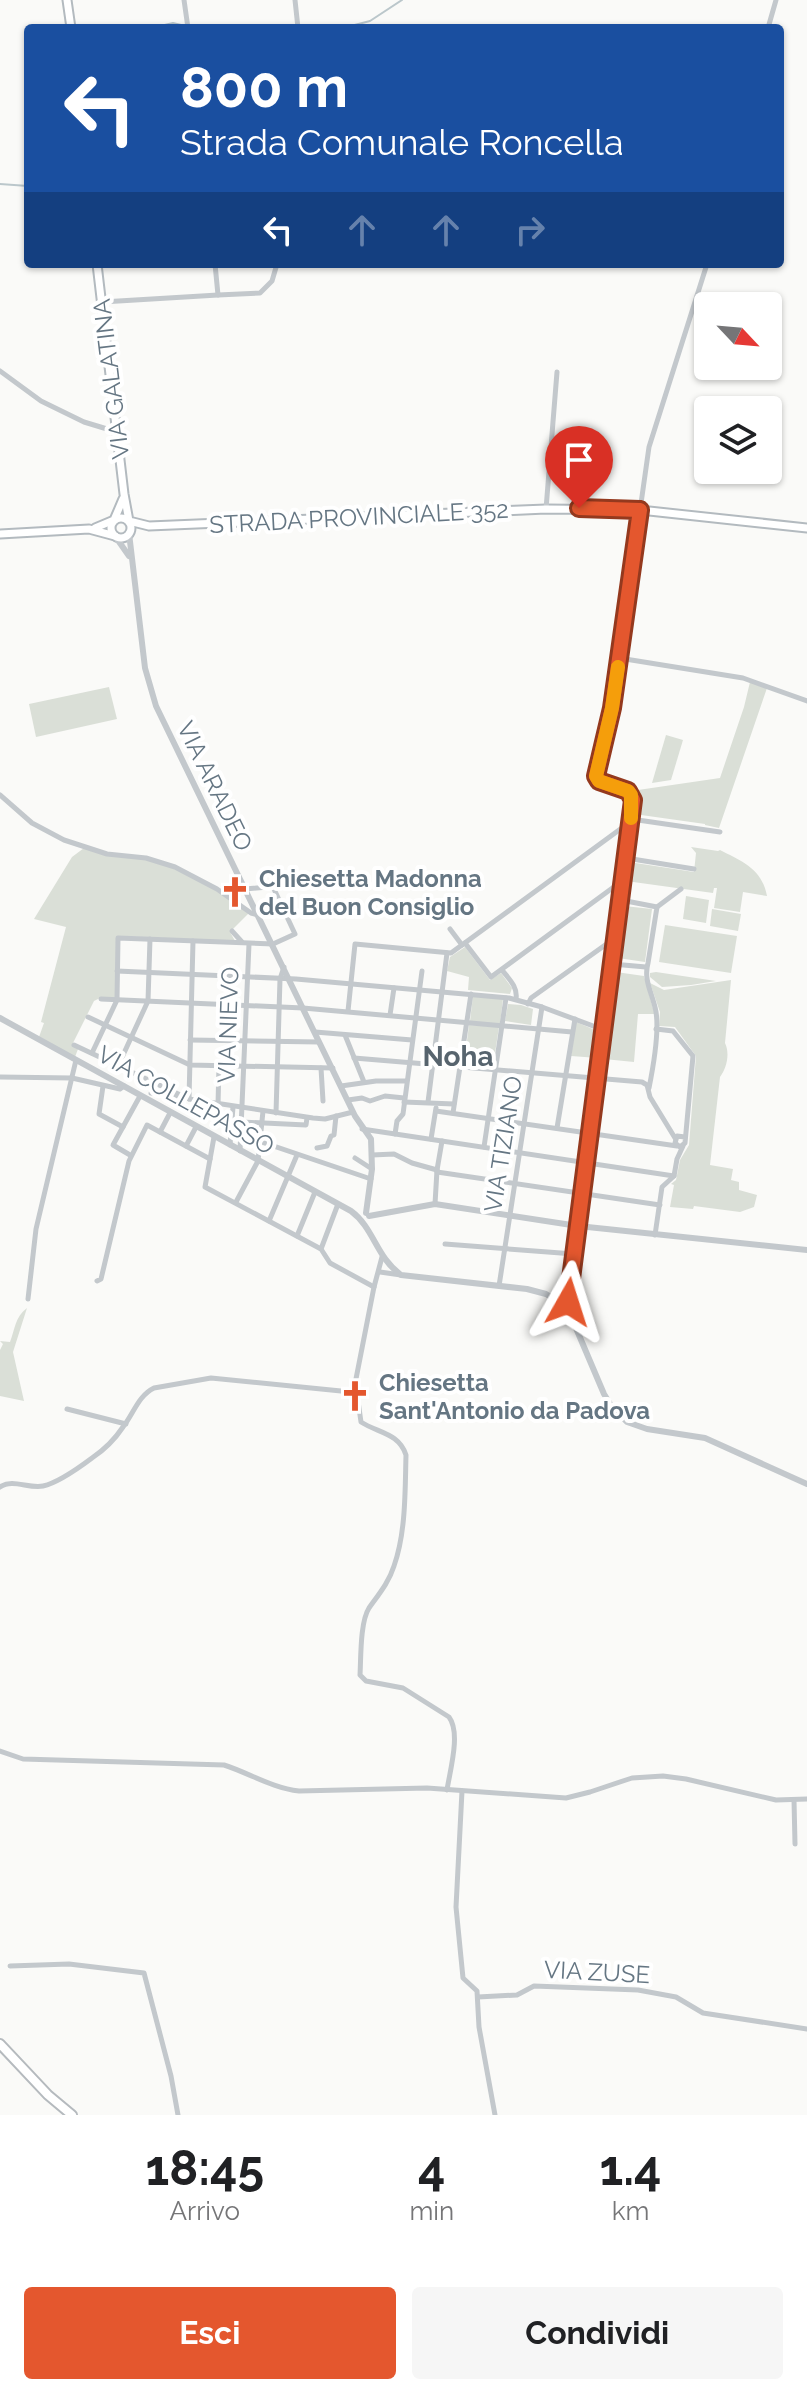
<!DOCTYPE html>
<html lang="it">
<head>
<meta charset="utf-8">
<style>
  body { margin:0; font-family:Raleway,sans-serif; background:#f6f6f6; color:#202124; height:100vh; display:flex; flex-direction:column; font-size:30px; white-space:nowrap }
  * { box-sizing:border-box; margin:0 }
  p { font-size:26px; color:#757577 }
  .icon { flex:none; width:44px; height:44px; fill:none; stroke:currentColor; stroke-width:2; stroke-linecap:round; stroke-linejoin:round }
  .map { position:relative; height:2115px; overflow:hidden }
  .panel { display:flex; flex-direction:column; background:#fff; flex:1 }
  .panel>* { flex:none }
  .guide { position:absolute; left:24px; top:24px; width:760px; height:244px; border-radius:8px; box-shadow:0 2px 6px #0004; background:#1a4fa0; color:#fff; overflow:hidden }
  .needle { width:52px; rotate:116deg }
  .controls { position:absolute; left:694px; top:292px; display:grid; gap:16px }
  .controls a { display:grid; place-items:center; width:88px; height:88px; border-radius:8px; background:#fff; box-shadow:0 2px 6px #0004; font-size:40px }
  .pin { position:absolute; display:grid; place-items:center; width:68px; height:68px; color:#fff; margin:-82px -34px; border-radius:50% 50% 50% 0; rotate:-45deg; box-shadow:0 0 8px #0007 }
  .pin .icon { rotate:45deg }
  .me { position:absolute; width:88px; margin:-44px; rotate:6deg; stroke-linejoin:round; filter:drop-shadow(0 0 6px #0008) }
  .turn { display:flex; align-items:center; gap:28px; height:168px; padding:0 24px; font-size:36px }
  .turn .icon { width:104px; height:104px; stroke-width:2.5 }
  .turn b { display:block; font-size:56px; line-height:68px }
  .lanes { display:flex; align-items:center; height:76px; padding:0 24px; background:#0003; justify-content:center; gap:40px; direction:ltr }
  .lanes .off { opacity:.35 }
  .eta { display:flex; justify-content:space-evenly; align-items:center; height:136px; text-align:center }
  .eta b { font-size:48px; font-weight:700; line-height:56px }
  .button { display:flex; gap:16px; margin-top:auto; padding:16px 24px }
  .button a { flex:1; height:92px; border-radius:8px; background:#e4572e; color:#fff; font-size:32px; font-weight:700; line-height:92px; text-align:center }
  .button a+a { background:#f6f6f6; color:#202124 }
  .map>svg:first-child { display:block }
  .green { fill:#dadfd7 }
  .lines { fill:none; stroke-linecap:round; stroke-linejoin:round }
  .stream { stroke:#bbc7cb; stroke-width:2 }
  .secondary-casing { stroke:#b3babf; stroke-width:11 }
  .primary-casing { stroke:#b5babe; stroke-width:12 }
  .minor { stroke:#c3c8cc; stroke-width:5 }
  .tertiary { stroke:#c3c8cc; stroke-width:6 }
  .secondary { stroke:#fff; stroke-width:7 }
  .primary { stroke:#fff; stroke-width:8 }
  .route-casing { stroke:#94391e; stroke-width:20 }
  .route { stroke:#e4572e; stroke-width:14 }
  .slow { stroke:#f59e0b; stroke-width:14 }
  .labels { text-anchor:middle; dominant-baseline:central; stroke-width:8; stroke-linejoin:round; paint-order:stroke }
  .street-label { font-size:24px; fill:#657683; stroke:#fff }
  .poi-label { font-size:24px; font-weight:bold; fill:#657683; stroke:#fff; text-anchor:start }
  .quarter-label { font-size:28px; font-weight:bold; fill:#57646e; stroke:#fff }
</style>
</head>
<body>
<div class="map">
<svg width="807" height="2115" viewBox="0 0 807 2115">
  <rect width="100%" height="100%" fill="#fafaf8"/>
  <!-- green -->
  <g class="green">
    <path d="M750 682 767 688 719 828 705 825V824L634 814 635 793 638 790 720 778 744 707Z"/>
    <path d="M109 687 117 719 36 737 29 704Z"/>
    <path d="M666 735 683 740 671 780 652 783Z"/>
    <path d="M691 847 718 851 720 850C741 861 762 868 767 896L743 892 740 912 714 908 717 888H714L713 893 626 881 629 862 694 872 696 853Z"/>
    <path d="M84 848C113 854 144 857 172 868 199 878 225 896 249 913L230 932 235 941 117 936 115 998H100L94 1001 72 1045 78 1049 75 1057 39 1037 44 1023 41 1022 66 927 34 919 72 857Z"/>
    <path d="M686 896 709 900 706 923 683 919Z"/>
    <path d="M624 906 652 909 645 962 618 958Z"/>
    <path d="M712 909 741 914 738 931 710 926Z"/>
    <path d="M665 925 737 936 731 973 659 962Z"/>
    <path d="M465 947 490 980 501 973 512 988 510 994 468 990 469 977 447 971 450 957Z"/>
    <path d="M616 972 644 976 654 1012V1014H638L634 1062 604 1059Z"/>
    <path d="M656 972 716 981 691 985 662 987 650 977V973Z"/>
    <path d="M731 980 725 1043C730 1053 727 1068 720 1077L710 1165 733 1169 731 1180 739 1182V1190L757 1195 754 1207 740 1212 694 1206 693 1209 670 1207 674 1185 671 1184 676 1180 680 1160 689 1145 696 1056 675 1027 659 1026 660 1012 650 983 664 990Z"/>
    <path d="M473 996 503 999 500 1024 470 1021Z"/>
    <path d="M508 1004 521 1005 533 1009 531 1025 505 1021Z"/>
    <path d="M576 1022 600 1032 598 1058 571 1056Z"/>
    <path d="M469 1025 499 1027 493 1066 464 1064Z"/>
    <path d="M27 1308 13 1352 24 1401 0 1396V1350L3 1344 0 1341 10 1342C15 1329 15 1317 27 1308Z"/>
  </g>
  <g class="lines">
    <!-- stream -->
    <g class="stream">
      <path d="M152 28 173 23 185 26"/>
      <path d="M343 28 370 21 402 0"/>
      <path d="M0 184 28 186"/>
    </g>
    <defs>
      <g id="secondary">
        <path d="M67 0 71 28"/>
        <path d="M97 264 124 494 129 521 149 526 546 509 640 510 807 528"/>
        <circle cx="121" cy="528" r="10"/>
        <path d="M95 528 114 520 123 499"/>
        <path d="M0 534 89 529 115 536"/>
      </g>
      <path id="primary" d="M0 2044 48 2095 72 2115"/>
    </defs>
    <!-- secondary casing -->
    <use href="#secondary" class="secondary-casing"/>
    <!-- primary casing -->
    <use href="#primary" class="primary-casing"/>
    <!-- minor -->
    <g class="minor">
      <path d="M184 0 188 28"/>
      <path d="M295 0 298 28"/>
      <path d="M768 28 776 0"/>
      <path d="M215 264 218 295 260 293 272 281 277 264"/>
      <path d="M707 264 649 447 612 708 596 776 599 781 628 791 631 795V819L720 832"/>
      <path d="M102 302 218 295"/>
      <path d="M0 371 41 401 84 422 117 432"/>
      <path d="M546 509 557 372"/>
      <path d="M619 658 743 678 807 701"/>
      <path d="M0 795 32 823 64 840 107 854 146 858 175 867 217 889 251 913 258 915"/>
      <path d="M626 858 694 869"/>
      <path d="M245 889 357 879"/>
      <path d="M621 900 657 907 648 963C643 981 653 994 656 1012 659 1031 653 1068 649 1088"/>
      <path d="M657 907 681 889"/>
      <path d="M450 929 462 945"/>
      <path d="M232 931 242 942"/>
      <path d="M465 943 491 977 622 881"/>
      <path d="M612 964 646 967"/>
      <path d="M502 970C509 979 518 987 516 999"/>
      <path d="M117 971 296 979 509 998 542 1007 604 1030"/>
      <path d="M101 999 303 1008 572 1032"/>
      <path d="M528 1004 531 998 615 938"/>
      <path d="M348 1011 355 944 451 953 630 822"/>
      <path d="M390 1015 394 988"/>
      <path d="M88 1017 190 1065 333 1068"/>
      <path d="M656 1029 673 1031 693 1056 685 1143 680 1147 675 1143 677 1136 685 1137"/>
      <path d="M315 1032 412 1040"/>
      <path d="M345 1035 364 1082"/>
      <path d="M190 1040 319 1042"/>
      <path d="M74 1045 189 1099 313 1118 325 1119 353 1112"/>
      <path d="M92 1053 117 1000 118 938 273 944 295 934 273 887"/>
      <path d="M354 1058 642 1082 647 1085 650 1097 675 1138"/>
      <path d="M118 1066 148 1001 150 939"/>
      <path d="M321 1068 323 1101"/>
      <path d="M0 1077 72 1078 120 1089 124 1086"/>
      <path d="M103 1086 99 1114 123 1127"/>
      <path d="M341 1086 376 1081H406"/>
      <path d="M151 1093 179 1097"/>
      <path d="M189 1099 193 941"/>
      <path d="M348 1100 362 1098 370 1101 385 1096 404 1098"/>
      <path d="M404 1102 454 1104"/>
      <path d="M428 1102 447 953"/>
      <path d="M218 1105 219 1065"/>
      <path d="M436 1111 677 1146"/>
      <path d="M276 1113 280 979 284 967"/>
      <path d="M453 1113 471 994"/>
      <path d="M242 1122 306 1125 307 1118"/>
      <path d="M557 1128 575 1019"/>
      <path d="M362 1129 674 1176"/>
      <path d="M160 1132 170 1113"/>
      <path d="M395 1134 397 1121 403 1114 422 971"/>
      <path d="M241 1135 371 1179"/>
      <path d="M214 1137 205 1187 321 1249 330 1263 374 1287"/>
      <path d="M431 1139 436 1108"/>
      <path d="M230 1145 233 1107"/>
      <path d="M186 1146 196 1127"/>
      <path d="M484 1147 506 998"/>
      <path d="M317 1148 327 1146 331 1136 334 1135 336 1116"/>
      <path d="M240 1151 249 944"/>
      <path d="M130 1155 113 1145 140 1096"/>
      <path d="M372 1155 394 1154 412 1163 437 1170"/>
      <path d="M355 1158 372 1169"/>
      <path d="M437 1172 660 1205"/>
      <path d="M236 1202 258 1161 263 1111"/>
      <path d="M435 1204 437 1170 442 1141"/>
      <path d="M269 1221 297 1155"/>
      <path d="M655 1235 662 1187 674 1176 677 1159 683 1146"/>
      <path d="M297 1236 315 1192"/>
      <path d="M445 1244 574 1254"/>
      <path d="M321 1249 338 1204"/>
      <path d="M380 1272 401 1275"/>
      <path d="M97 1281 101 1279 129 1161 147 1125 210 1159"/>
      <path d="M499 1286 542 1007"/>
      <path d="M28 1299 36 1229 76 1060"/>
      <path d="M354 1389 357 1394 361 1422C378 1433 399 1433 406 1455 405 1491 406 1532 394 1566 389 1582 379 1594 369 1608 360 1622 361 1658 360 1675L366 1681 403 1688 449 1717C461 1733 450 1770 447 1790"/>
      <path d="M67 1409 126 1424"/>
      <path d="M0 1487C13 1478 28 1489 43 1486 57 1483 80 1467 92 1458 104 1450 115 1439 123 1427 134 1413 138 1396 154 1388L211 1378 341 1391 354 1389 374 1287 382 1257"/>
      <path d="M0 1751 23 1759 224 1765C249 1773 272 1788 299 1791L427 1788 566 1798 590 1792 632 1778 663 1776 686 1779 776 1800 807 1799"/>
      <path d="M462 1791 456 1907 463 1978 477 1991 479 2027 495 2115"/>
      <path d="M794 1800 795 1844"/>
      <path d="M10 1966 69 1964 144 1973 171 2076 178 2115"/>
      <path d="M478 1997 517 1995 534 1986 638 1990 676 1997 703 2013 807 2029"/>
    </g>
    <!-- tertiary -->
    <g class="tertiary">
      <path d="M129 533 145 668 156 706 355 1116 371 1139 372 1169 366 1213"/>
      <path d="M115 536 129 556"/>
      <path d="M0 1018 351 1211C374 1228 376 1257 401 1275L527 1289 546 1294 564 1305 570 1314 604 1394 612 1407 627 1422 647 1429 705 1438 807 1484"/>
      <path d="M369 1216 435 1204 578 1226 807 1250"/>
      <path d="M569 1310V1288L631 819"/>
    </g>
    <!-- secondary -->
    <use href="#secondary" class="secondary"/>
    <!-- primary -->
    <use href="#primary" class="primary"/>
  </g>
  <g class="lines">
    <defs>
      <path id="route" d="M568 1302 633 800 628 791 599 781 596 776 612 708 640 510 579 508"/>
    </defs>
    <!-- route casing -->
    <use href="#route" class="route-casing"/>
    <!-- route -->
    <use href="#route" class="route"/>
    <!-- slow -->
    <path class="slow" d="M618 667 612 708 596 776 599 781 628 791 631 795V818"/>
  </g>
  <!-- icons -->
  <defs>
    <symbol id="church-bare" viewBox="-9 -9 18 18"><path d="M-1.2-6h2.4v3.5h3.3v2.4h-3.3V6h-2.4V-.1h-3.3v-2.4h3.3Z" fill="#e4572e" stroke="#fff" stroke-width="2.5" paint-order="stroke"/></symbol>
  </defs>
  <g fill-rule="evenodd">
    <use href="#church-bare" x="213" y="870" width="44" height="44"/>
    <use href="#church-bare" x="333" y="1374" width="44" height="44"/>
  </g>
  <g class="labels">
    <!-- street labels -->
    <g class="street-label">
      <text transform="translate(111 379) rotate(-97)">VIA GALATINA</text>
      <text transform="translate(359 517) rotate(-3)">STRADA PROVINCIALE 352</text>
      <text transform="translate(215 786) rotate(64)">VIA ARADEO</text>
      <text transform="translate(228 1025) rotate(-88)">VIA NIEVO</text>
      <text transform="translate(186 1100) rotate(29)">VIA COLLEPASSO</text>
      <text transform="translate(503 1144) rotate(-81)">VIA TIZIANO</text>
      <text transform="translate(597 1972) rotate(3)">VIA ZUSE</text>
    </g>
    <!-- poi labels -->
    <g class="poi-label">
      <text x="259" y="878">Chiesetta Madonna<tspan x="259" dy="28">del Buon Consiglio</tspan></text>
      <text x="379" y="1382">Chiesetta<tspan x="379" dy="28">Sant'Antonio da Padova</tspan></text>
    </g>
    <!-- quarter labels -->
    <g class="quarter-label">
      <text x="458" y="1056">Noha</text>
    </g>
  </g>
</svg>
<div class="controls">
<a><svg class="needle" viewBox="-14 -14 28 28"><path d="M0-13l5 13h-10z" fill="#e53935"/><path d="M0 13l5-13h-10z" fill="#757577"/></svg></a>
<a><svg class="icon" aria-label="layers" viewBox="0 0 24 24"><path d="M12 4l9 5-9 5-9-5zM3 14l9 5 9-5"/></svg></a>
</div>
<div class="pin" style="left:579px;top:508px;background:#d93025"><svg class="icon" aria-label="arrive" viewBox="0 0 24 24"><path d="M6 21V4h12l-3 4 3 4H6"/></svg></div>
<svg class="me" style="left:568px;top:1302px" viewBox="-20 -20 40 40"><path d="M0-17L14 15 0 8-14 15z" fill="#e4572e" stroke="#fff" stroke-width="4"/></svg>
<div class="guide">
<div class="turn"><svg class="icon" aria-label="left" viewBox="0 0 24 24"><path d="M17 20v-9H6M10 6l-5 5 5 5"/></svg><div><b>800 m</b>Strada Comunale Roncella</div></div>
<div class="lanes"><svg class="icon" aria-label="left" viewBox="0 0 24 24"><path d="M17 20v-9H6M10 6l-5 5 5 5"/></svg><svg class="icon off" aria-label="ahead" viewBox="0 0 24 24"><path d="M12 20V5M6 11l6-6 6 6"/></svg><svg class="icon off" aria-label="ahead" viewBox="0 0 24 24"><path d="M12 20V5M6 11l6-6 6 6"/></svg><svg class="icon off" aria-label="right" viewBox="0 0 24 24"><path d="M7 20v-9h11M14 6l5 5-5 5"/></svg></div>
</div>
</div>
<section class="panel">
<div class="eta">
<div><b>18:45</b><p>Arrivo</p></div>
<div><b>4</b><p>min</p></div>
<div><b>1.4</b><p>km</p></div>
</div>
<div class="button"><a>Esci</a><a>Condividi</a></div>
</section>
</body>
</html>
